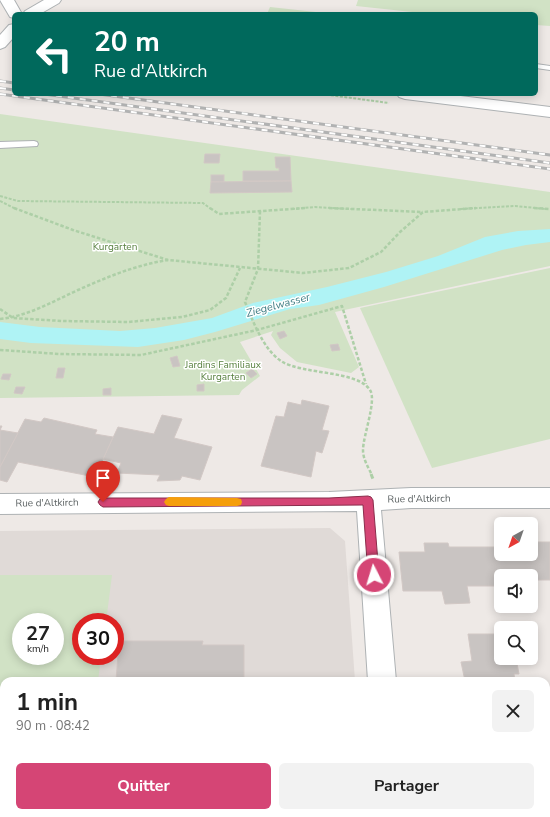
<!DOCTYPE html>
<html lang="fr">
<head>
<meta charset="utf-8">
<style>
  body { margin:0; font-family:"Nunito Sans",sans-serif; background:#f2f2f2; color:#222; height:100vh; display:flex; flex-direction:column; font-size:15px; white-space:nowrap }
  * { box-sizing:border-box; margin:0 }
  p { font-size:13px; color:#767676 }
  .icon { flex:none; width:22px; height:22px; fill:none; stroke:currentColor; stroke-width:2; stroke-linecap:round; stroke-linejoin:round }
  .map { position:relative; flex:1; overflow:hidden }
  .sheet { position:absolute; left:0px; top:677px; width:550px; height:140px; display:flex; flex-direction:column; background:#fff; border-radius:12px 12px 0 0; box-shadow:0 2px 10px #0003 }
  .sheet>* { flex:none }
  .banner { position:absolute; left:12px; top:12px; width:526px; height:84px; border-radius:6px; box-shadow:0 2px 10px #0003; background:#00695c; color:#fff; overflow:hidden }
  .needle { width:26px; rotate:220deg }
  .fabs { position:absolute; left:494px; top:517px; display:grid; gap:8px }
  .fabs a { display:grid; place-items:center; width:44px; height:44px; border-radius:6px; background:#fff; box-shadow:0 2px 10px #0003; font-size:20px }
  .speed { position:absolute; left:12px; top:613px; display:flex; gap:8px; font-size:20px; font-weight:700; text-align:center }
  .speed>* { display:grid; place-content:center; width:52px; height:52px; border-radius:50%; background:#fff; box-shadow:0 2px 10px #0003; line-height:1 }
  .speed small { font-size:10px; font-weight:400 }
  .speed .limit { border:6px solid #d22; background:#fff; color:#111 }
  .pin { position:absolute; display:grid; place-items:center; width:34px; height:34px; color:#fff; margin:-41px -17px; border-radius:50% 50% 50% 0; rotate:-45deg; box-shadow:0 0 4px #0007 }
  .pin .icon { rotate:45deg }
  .me { position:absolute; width:44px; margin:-22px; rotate:355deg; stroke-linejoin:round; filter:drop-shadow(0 0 3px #0008) }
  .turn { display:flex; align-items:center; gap:14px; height:84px; padding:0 16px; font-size:18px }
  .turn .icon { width:52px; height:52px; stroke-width:2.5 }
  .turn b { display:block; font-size:28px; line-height:34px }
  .round { display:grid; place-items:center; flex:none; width:42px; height:42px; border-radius:6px; background:#f2f2f2 }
  .head { display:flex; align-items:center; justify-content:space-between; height:68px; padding:0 16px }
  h1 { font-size:24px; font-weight:700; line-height:30px }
  .button { display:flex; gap:8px; margin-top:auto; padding:8px 16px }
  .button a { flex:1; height:46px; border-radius:6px; background:#d54575; color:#fff; font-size:16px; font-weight:700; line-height:46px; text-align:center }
  .button a+a { background:#f2f2f2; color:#222 }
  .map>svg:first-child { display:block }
  .education { fill:#e0dad7; fill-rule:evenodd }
  .green { fill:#d1e2c5; fill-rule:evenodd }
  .water { fill:#aff3f5 }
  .building { fill:#c9c4c2; stroke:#d2c8c5 }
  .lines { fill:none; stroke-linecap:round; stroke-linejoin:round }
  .service-casing { stroke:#aeb2b4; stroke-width:2 }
  .minor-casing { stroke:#aeb2b4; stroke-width:2 }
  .path-far2 { stroke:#adcfa7; stroke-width:2; stroke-dasharray:3 1.5; stroke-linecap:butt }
  .path-far1 { stroke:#adcfa7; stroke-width:2.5; stroke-dasharray:3.5 2; stroke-linecap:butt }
  .path { stroke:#adcfa7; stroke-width:3; stroke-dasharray:5 2.5; stroke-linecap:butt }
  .service { fill:#fff; fill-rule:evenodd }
  .minor { fill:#fff; fill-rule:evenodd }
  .rail-casing { stroke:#b1b2b2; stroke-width:3 }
  .rail { stroke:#fff; stroke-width:2; stroke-dasharray:6; stroke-linecap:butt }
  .route { fill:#d54575; stroke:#8a2d4c }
  .slow { fill:#f59e0b }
  .labels { text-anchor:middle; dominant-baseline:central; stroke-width:3; stroke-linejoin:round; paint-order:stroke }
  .park-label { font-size:10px; fill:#588140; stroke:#fff }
  .street-label { font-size:10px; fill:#5d6364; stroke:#fff }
  .water-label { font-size:11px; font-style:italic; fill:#407e84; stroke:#fff }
</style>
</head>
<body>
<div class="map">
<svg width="550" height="817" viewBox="0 0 550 817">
  <rect width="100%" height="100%" fill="#eee9e6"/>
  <!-- education -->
  <path class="education" d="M330 528 345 541 355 681H4V813H364V817H0V531ZM21 622H55V656H21ZM81 622H115V656H81Z"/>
  <!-- green -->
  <g class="green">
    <path d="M358 0H550V26L536 25V14H431L356 6Z"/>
    <path d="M270 7 334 14H267Z"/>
    <path d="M0 114 550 192V266L335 312 359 367 351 373 297 362 280 348 271 335 273 331 240 342 260 376 242 390 239 395 0 398Z"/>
    <path d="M550 268V439L432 468 360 308Z"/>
    <path d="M0 575H112L106 622H81V656H101L98 681H4V813H81L80 817H0ZM21 622H55V656H21Z"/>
  </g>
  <!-- water -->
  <path class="water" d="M550 229V242L526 245 502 250 384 287 319 305 290 309 215 332 184 340 138 347 31 343 0 339V322L40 327 120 331 155 328 212 318 253 303 327 287 386 272 438 256 485 237 518 231Z"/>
  <!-- building -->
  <g class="building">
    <path d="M205 154H220L219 163H204Z"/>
    <path d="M275 157H290L291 181H243V171H279V168H276Z"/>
    <rect x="211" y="175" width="13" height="7"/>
    <path d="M291 181 292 192 210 193 211 182Z"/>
    <path d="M284 331 287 336 280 339 277 333Z"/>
    <path d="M338 344 340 350 332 351 330 345Z"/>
    <path d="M177 356 180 366 173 367 170 358Z"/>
    <path d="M58 368H65L63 378H56Z"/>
    <path d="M252 369 257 374 251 378 246 373Z"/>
    <path d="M3 374H11L9 380 1 379Z"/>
    <path d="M204 384V391H197V385Z"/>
    <path d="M16 387H25L22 394 14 393Z"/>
    <path d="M111 388V395H103V389Z"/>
    <path d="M302 400 329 406 322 430 329 431 322 453 316 451 311 477 261 466 276 416 284 417 288 402 301 405Z"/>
    <path d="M162 415 182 419 174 438 212 447 200 480 182 476 180 480 157 481 160 475 117 473 121 463 103 459 118 427 154 434Z"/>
    <path d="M44 418 97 430 95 434 113 437 95 477 18 462 7 482 0 480V467L25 419 41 422Z"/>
    <path d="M0 426H2L0 430 18 433 0 467Z"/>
    <path d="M531 542H550V580H535L537 585H531V576H501V586H467L470 603 445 604 442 591H403L399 552H425L424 543H448L449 547H501V554H531Z"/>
    <path d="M468 634H501V658H516L519 674H514L515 681H465L461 662 472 661Z"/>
    <path d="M119 641H203L202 645H244V681H116Z"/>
    <path d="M104 813H244V815L197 817H103Z"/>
    <path d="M483 813H533L534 815H484Z"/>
    <path d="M484 815H508V817H459V816Z"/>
  </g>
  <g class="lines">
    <defs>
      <g id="service">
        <path d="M536 64 550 66V70L536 68Z"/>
        <path d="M34 141 37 142 38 144 37 146 0 148V142Z"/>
      </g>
      <g id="minor">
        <path d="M0 0H14L22 14H14V18L10 17Z"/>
        <path d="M44 0H61L59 3 40 14H23L25 11Z"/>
        <path d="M14 24V37L5 47 0 49V35L9 25Z"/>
        <path d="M397 94H444L550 107V117L405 99 399 97Z"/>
        <path d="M411 488H550V508H411L381 510 396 681H368L357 511 0 514V494L329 492Z"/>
        <rect x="378" y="813" width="30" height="4"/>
      </g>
    </defs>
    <!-- service casing -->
    <use href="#service" class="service-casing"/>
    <!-- minor casing -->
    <use href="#minor" class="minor-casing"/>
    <!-- path-far2 -->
    <g class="path-far2">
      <path d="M322 94 389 103"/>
      <path d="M0 196 18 201 203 203 211 209"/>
      <path d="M0 201 16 209"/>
      <path d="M292 209 315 207 351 209"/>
      <path d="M461 209 515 206 546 209"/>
    </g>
    <!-- path-far1 -->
    <g class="path-far1">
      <path d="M14 208 73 230 168 260 303 273 349 268 381 252 400 232 423 212 476 208"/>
      <path d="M210 208 219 214 306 208"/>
      <path d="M329 208 423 212"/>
      <path d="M534 208 550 209"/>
      <path d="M260 211 258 269 245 302C253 321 263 349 281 361 303 375 357 370 370 390 377 400 363 436 363 450 363 459 368 467 372 475"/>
      <path d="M0 309 13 318 62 321 128 322 182 317 210 310 226 298 240 268"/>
      <path d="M0 319C28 316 52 302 78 290 107 277 136 265 168 260"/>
      <path d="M0 350 59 354 141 355 257 330 342 306 366 384"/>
    </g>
    <!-- path -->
    <path class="path" d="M371 474 373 479"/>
    <!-- service -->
    <use href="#service" class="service"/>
    <!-- minor -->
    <use href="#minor" class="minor"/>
    <defs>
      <g id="rail">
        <path d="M0 81 14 83"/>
        <path d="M0 88 14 90"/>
        <path d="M0 94 550 169"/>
        <path d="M44 94 550 163"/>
        <path d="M99 94 550 155"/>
      </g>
    </defs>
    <!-- rail casing -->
    <use href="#rail" class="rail-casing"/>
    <!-- rail -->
    <use href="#rail" class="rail"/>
  </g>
  <!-- route -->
  <path class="route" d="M368 496 371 497 373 500 379 575 377 578 374 580 370 578 368 575 363 505 103 507 100 505 98 502 100 499 103 498H329Z"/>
  <!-- slow -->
  <path class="slow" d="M169 497 237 498 241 499 242 502 241 505 237 506H169L166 505 164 502 166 499Z"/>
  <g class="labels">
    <!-- park labels -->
    <g class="park-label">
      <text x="115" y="247">Kurgarten</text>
      <text x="223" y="365">Jardins Familiaux<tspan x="223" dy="12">Kurgarten</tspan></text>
    </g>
    <!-- street labels -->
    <g class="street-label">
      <text transform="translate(419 499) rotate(-1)">Rue d'Altkirch</text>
      <text transform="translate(47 503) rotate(-1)">Rue d'Altkirch</text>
    </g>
    <!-- water labels -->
    <g class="water-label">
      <text transform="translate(278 305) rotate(-15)">Ziegelwasser</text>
    </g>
  </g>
</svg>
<div class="fabs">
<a><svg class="needle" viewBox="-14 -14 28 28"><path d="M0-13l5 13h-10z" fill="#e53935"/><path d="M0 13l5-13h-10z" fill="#767676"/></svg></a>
<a><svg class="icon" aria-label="sound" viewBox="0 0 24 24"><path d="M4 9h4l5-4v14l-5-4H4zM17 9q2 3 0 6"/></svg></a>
<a><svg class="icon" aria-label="search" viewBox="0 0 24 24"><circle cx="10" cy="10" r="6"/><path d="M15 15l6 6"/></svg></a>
</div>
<div class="speed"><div>27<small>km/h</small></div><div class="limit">30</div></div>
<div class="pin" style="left:103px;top:502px;background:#d93025"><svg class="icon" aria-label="arrive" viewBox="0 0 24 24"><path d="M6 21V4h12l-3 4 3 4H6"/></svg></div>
<svg class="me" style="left:374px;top:575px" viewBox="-20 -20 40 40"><circle r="17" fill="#d54575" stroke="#fff" stroke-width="3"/><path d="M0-11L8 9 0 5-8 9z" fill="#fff"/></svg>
<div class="banner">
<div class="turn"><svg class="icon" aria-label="left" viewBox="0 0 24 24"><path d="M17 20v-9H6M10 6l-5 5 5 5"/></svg><div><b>20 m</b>Rue d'Altkirch</div></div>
</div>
<section class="sheet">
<div class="head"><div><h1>1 min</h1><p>90 m · 08:42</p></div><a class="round"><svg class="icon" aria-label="close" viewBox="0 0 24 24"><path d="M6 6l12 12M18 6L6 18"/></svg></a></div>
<div class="button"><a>Quitter</a><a>Partager</a></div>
</section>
</div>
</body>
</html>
